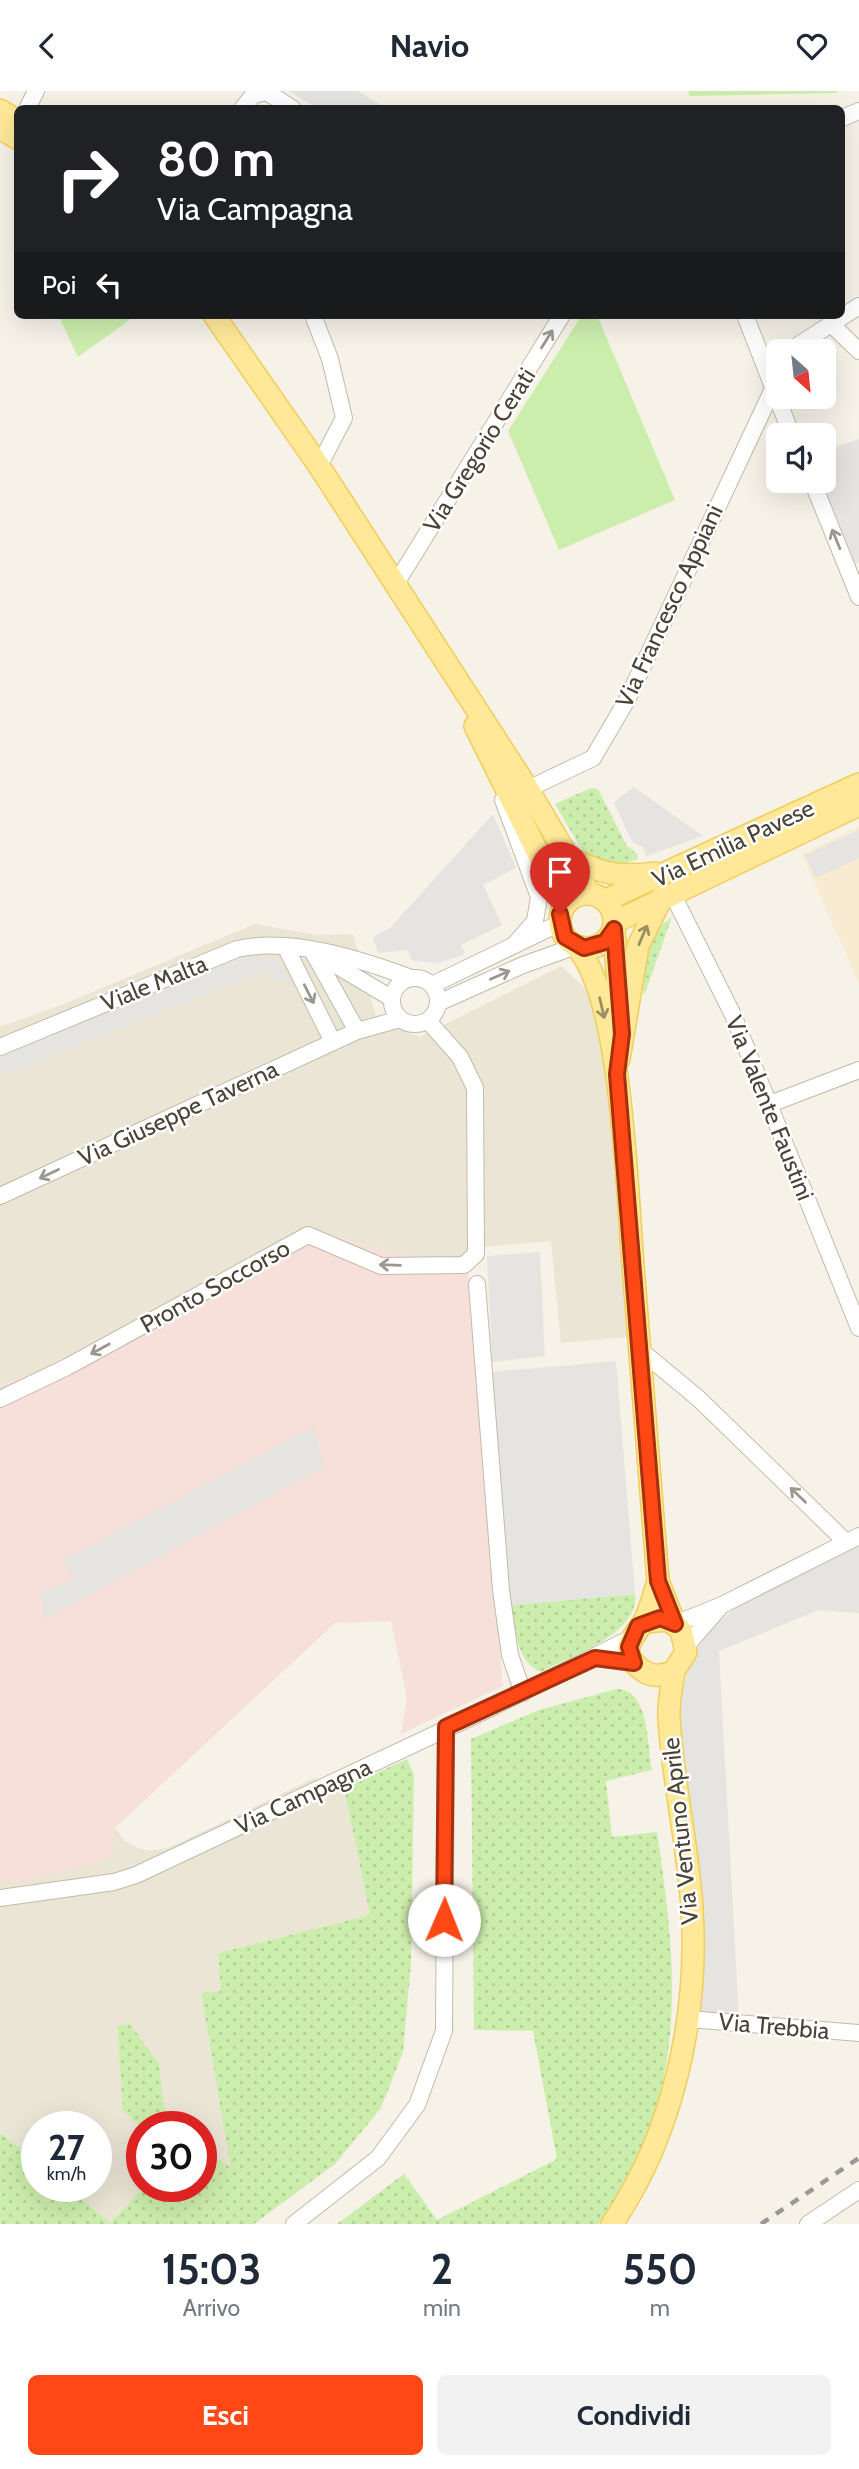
<!DOCTYPE html>
<html lang="it">
<head>
<meta charset="utf-8">
<style>
  body { margin:0; font-family:Cabin,sans-serif; background:#f2f2f3; color:#1f2937; height:100vh; display:flex; flex-direction:column; font-size:26px; white-space:nowrap }
  * { box-sizing:border-box; margin:0 }
  p { font-size:23px; color:#747a83 }
  .icon { flex:none; width:38px; height:38px; fill:none; stroke:currentColor; stroke-width:2; stroke-linecap:round; stroke-linejoin:round }
  .map { position:relative; height:2133px; overflow:hidden }
  .details { display:flex; flex-direction:column; background:#fff; flex:1 }
  .details>* { flex:none }
  .guide { position:absolute; left:14px; top:14px; width:831px; height:214px; border-radius:10px; box-shadow:0 7px 28px #0002; background:#202124; color:#fff; overflow:hidden }
  .needle { width:46px; rotate:153deg }
  .tools { position:absolute; left:766px; top:248px; display:grid; gap:14px }
  .tools a { display:grid; place-items:center; width:70px; height:70px; border-radius:10px; background:#fff; box-shadow:0 7px 28px #0002; font-size:35px }
  .speed { position:absolute; left:21px; top:2020px; display:flex; gap:14px; font-size:35px; font-weight:700; text-align:center }
  .speed>* { display:grid; place-content:center; width:91px; height:91px; border-radius:50%; background:#fff; box-shadow:0 7px 28px #0002; line-height:1 }
  .speed small { font-size:18px; font-weight:400 }
  .speed .limit { border:10px solid #d22; background:#fff; color:#111 }
  .pin { position:absolute; display:grid; place-items:center; width:60px; height:60px; color:#fff; margin:-72px -30px; border-radius:50% 50% 50% 0; rotate:-45deg; box-shadow:0 0 7px #0007 }
  .pin .icon { rotate:45deg }
  .me { position:absolute; width:77px; margin:-38px; rotate:1deg; stroke-linejoin:round; filter:drop-shadow(0 0 5px #0008) }
  .turn { display:flex; align-items:center; gap:24px; height:147px; padding:0 28px; font-size:32px }
  .turn .icon { width:91px; height:91px; stroke-width:2.5 }
  .turn b { display:block; font-size:49px; line-height:60px }
  .then { display:flex; align-items:center; height:66px; padding:0 28px; background:#0003; gap:14px; font-size:26px }
  .eta { display:flex; justify-content:space-evenly; align-items:center; height:119px; text-align:center }
  .eta b { font-size:42px; font-weight:700; line-height:49px }
  .action { display:flex; gap:14px; margin-top:auto; padding:14px 28px }
  .action a { flex:1; height:80px; border-radius:10px; background:#ff4816; color:#fff; font-size:28px; font-weight:700; line-height:80px; text-align:center }
  .action a+a { background:#f2f2f3; color:#1f2937 }
  header { display:flex; justify-content:space-between; align-items:center; height:91px; padding:0 28px; background:#fff; font-size:32px; font-weight:700 }
  .map>svg:first-child { display:block }
  .residential { fill:#eae5d5 }
  .commercial { fill:#f9ebd1 }
  .medical { fill:#f7e0da }
  .grass { fill:url(#grass-dots) }
  .park { fill:#cceead }
  .parking { fill:#e6e4e0 }
  .lines { fill:none; stroke-linecap:round; stroke-linejoin:round }
  .minor-casing { stroke:#c2bba9; stroke-width:18 }
  .major-casing { stroke:#f1ce5b; stroke-width:24 }
  .minor { stroke:#fff; stroke-width:16 }
  .major { stroke:#ffe998; stroke-width:21 }
  .rail { stroke:#989898; stroke-width:4.5; stroke-dasharray:9 9; stroke-linecap:butt }
  .oneway { stroke:#9b9890 }
  .oneway2 { stroke:#9b8e62 }
  .route-casing { stroke:#a62f0e; stroke-width:18 }
  .route { stroke:#ff4816; stroke-width:12 }
  .labels { text-anchor:middle; dominant-baseline:central; stroke-width:5; stroke-linejoin:round; paint-order:stroke }
  .street-label { font-size:24px; fill:#4a4336; stroke:#fff }
</style>
</head>
<body>
<header><svg class="icon" aria-label="back" viewBox="0 0 24 24"><path d="M15 5l-7 7 7 7"/></svg>Navio<svg class="icon" aria-label="heart" viewBox="0 0 24 24"><path d="M12 20l-8-8c-3-5 5-10 8-4 3-6 11-1 8 4z"/></svg></header>
<div class="map">
<svg width="859" height="2133" viewBox="0 0 859 2133">
  <defs>
    <pattern id="grass-dots" width="8" height="8" patternUnits="userSpaceOnUse" patternTransform="scale(1.75)"><rect width="8" height="8" fill="#cceead"/><path d="M2 2h.1M6 6h.1" fill="none" stroke="#b1cd95" stroke-width="1.8" stroke-linecap="round"/></pattern>
  </defs>
  <rect width="100%" height="100%" fill="#f6f2e8"/>
  <!-- residential -->
  <g class="residential">
    <path d="M255 833 317 844 353 843 377 929 420 946 561 875 587 899 612 982 628 1246 561 1252 551 1150 469 1157 468 1181 304 1137 40 1279 0 1295V936L64 913Z"/>
    <path d="M314 1687 344 1697 370 1824 218 1862 221 1900 201 1903 232 2078 201 2056V2035H174L164 2016 159 1972 130 1933 117 1936 123 2019 142 2037V2095H145L110 2132 66 2095H96V2035H37V2070L0 2042V1791L25 1790 109 1768 115 1737 125 1750 138 1757 150 1760 171 1756Z"/>
  </g>
  <!-- commercial -->
  <path class="commercial" d="M859 736V893L802 763Z"/>
  <!-- medical -->
  <path class="medical" d="M304 1137 468 1181 503 1595 401 1643 407 1607 391 1530 335 1532 115 1737 109 1768 25 1790 0 1791V1295L40 1278Z"/>
  <!-- grass -->
  <g class="grass">
    <path d="M591 697 598 698 627 755 637 763 638 768C587 788 578 749 555 713Z"/>
    <path d="M672 826 644 905C641 868 637 850 672 826Z"/>
    <path d="M635 1503C640 1543 571 1565 541 1581 516 1571 515 1537 511 1514Z"/>
    <path d="M617 1598C650 1599 647 1654 652 1679L606 1690 612 1746 657 1741C679 1888 689 2004 599 2133H337L404 2083 437 2129 557 2068 533 1940 474 1939 471 1648 539 1619Z"/>
    <path d="M407 1668 414 1683 411 1872 403 1961 381 2017 335 2073 254 2133H0V2042L37 2070V2095H66L110 2132 145 2095H201V2056L231 2077 201 1902 221 1900 218 1862 370 1824 344 1697Z"/>
    <path d="M130 1933 159 1972 164 2016 174 2035 142 2037 123 2020 117 1935Z"/>
  </g>
  <!-- park -->
  <g class="park">
    <path d="M689 0H837V2L689 5Z"/>
    <path d="M58 224H136L78 266Z"/>
    <path d="M582 224H597L675 409 559 459 508 340Z"/>
  </g>
  <!-- parking -->
  <g class="parking">
    <path d="M289 0H358L386 17H317Z"/>
    <path d="M859 348V471L855 472 821 390H824V361Z"/>
    <path d="M634 696 703 745 646 765 643 756 632 751 614 711Z"/>
    <path d="M493 723 516 777 483 794 502 834 461 854 465 863 438 872 411 869 408 859 378 862 373 846 390 837Z"/>
    <path d="M859 739V767L816 787 805 764Z"/>
    <path d="M254 864 278 871 297 896 260 882 0 985V963L238 868Z"/>
    <path d="M540 1161 545 1265 492 1271 487 1165Z"/>
    <path d="M616 1270 635 1503 511 1514 491 1281Z"/>
    <path d="M313 1336 325 1375 44 1529 40 1502 73 1488 63 1469Z"/>
    <path d="M859 1452V1522L819 1519 719 1560 739 1929 689 1928V1749L677 1603 682 1602 692 1564 713 1537 738 1514Z"/>
  </g>
  <g class="lines">
    <defs>
      <g id="minor">
        <path d="M27 18 36 0"/>
        <path d="M242 18 253 4 267 1 293 18"/>
        <path d="M842 27 859 20"/>
        <path d="M313 224 330 268 344 327 319 375"/>
        <path d="M745 224 792 345"/>
        <path d="M830 232 859 260"/>
        <path d="M794 261 800 253 859 215"/>
        <path d="M812 390 859 506"/>
        <path d="M395 494 562 224"/>
        <path d="M528 698 593 667 627 609 779 285"/>
        <path d="M503 709 539 806 535 830 514 854"/>
        <path d="M672 802 733 924 859 1237"/>
        <path d="M285 855 333 951"/>
        <path d="M313 861 357 940"/>
        <path d="M324 867 391 907"/>
        <circle cx="415" cy="910" r="23"/>
        <path d="M432 894 560 832"/>
        <path d="M438 912 523 874 576 855"/>
        <path d="M0 956 237 858C291 846 360 868 411 887"/>
        <path d="M770 1013 859 979"/>
        <path d="M0 1105 357 940 400 928"/>
        <path d="M477 1193 501 1499 510 1564 523 1602"/>
        <path d="M640 1259 699 1308 846 1451"/>
        <path d="M0 1308 67 1276 308 1144 381 1175 464 1174 476 1163 475 997 460 966 428 930"/>
        <path d="M675 1533 722 1514 859 1445"/>
        <path d="M687 1554 720 1516"/>
        <path d="M0 1807 114 1791 136 1784 495 1615 631 1547"/>
        <path d="M689 1928 859 1942"/>
        <path d="M294 2133 378 2067 417 2014 444 1940 446 1636"/>
        <path d="M808 2133 859 2099"/>
      </g>
      <g id="major">
        <path d="M0 19 18 30"/>
        <path d="M0 37 18 48"/>
        <path d="M214 224 319 375 528 698 589 802"/>
        <path d="M475 635 564 815"/>
        <path d="M570 767C599 782 621 787 654 782"/>
        <circle cx="587" cy="830" r="27"/>
        <path d="M606 809 859 693"/>
        <path d="M615 831 859 714"/>
        <path d="M614 838 619 910"/>
        <path d="M576 855C624 909 627 1111 634 1187 642 1288 650 1389 658 1490L675 1533"/>
        <path d="M619 968 638 855 662 806"/>
        <path d="M644 1531 668 1529 681 1539 686 1561 674 1580C663 1585 652 1587 642 1579 614 1559 637 1544 645 1528 651 1516 654 1503 658 1490"/>
        <path d="M612 2133C673 2044 699 1925 692 1818 688 1754 673 1691 669 1628 668 1612 672 1595 674 1580"/>
      </g>
    </defs>
    <!-- minor casing -->
    <use href="#minor" class="minor-casing"/>
    <!-- major casing -->
    <use href="#major" class="major-casing"/>
    <!-- minor -->
    <use href="#minor" class="minor"/>
    <!-- major -->
    <use href="#major" class="major"/>
    <!-- rail -->
    <path class="rail" d="M761 2133 859 2067"/>
  </g>
  <!-- one-way arrows -->
  <defs><path id="oneway-shaft" d="M-6 0H5M1.5-3L5.5 0L1.5 3" fill="none" stroke-width="1.6" stroke-linecap="round" stroke-linejoin="round" transform="scale(1.75)"/></defs>
  <g class="oneway">
    <use href="#oneway-shaft" transform="translate(547 248) rotate(-58)"/>
    <use href="#oneway-shaft" transform="translate(836 448) rotate(-112)"/>
    <use href="#oneway-shaft" transform="translate(500 884) rotate(-24)"/>
    <use href="#oneway-shaft" transform="translate(309 903) rotate(63)"/>
    <use href="#oneway-shaft" transform="translate(49 1083) rotate(155)"/>
    <use href="#oneway-shaft" transform="translate(390 1174) rotate(-178)"/>
    <use href="#oneway-shaft" transform="translate(100 1258) rotate(151)"/>
    <use href="#oneway-shaft" transform="translate(798 1404) rotate(-136)"/>
  </g>
  <g class="oneway2">
    <use href="#oneway-shaft" transform="translate(643 844) rotate(-67)"/>
    <use href="#oneway-shaft" transform="translate(602 917) rotate(77)"/>
  </g>
  <g class="lines">
    <defs>
      <path id="route" d="M444 1829 446 1636 595 1567 634 1572 629 1556 638 1535 660 1527 675 1533 658 1490 617 983 622 943 614 838 605 851 584 857 565 846 560 823"/>
    </defs>
    <!-- route casing -->
    <use href="#route" class="route-casing"/>
    <!-- route -->
    <use href="#route" class="route"/>
  </g>
  <g class="labels">
    <!-- street labels -->
    <g class="street-label">
      <text transform="translate(479 359) rotate(-58)">Via Gregorio Cerati</text>
      <text transform="translate(669 515) rotate(-65)">Via Francesco Appiani</text>
      <text transform="translate(733 752) rotate(-25)">Via Emilia Pavese</text>
      <text transform="translate(154 892) rotate(-22)">Viale Malta</text>
      <text transform="translate(770 1017) rotate(68)">Via Valente Faustini</text>
      <text transform="translate(178 1022) rotate(-25)">Via Giuseppe Taverna</text>
      <text transform="translate(215 1195) rotate(-29)">Pronto Soccorso</text>
      <text transform="translate(303 1705) rotate(-25)">Via Campagna</text>
      <text transform="translate(680 1740) rotate(-96)">Via Ventuno Aprile</text>
      <text transform="translate(774 1935) rotate(5)">Via Trebbia</text>
    </g>
  </g>
</svg>
<div class="tools">
<a><svg class="needle" viewBox="-14 -14 28 28"><path d="M0-13l5 13h-10z" fill="#e53935"/><path d="M0 13l5-13h-10z" fill="#747a83"/></svg></a>
<a><svg class="icon" aria-label="sound" viewBox="0 0 24 24"><path d="M4 9h4l5-4v14l-5-4H4zM17 9q2 3 0 6"/></svg></a>
</div>
<div class="speed"><div>27<small>km/h</small></div><div class="limit">30</div></div>
<div class="pin" style="left:560px;top:823px;background:#d93025"><svg class="icon" aria-label="arrive" viewBox="0 0 24 24"><path d="M6 21V4h12l-3 4 3 4H6"/></svg></div>
<svg class="me" style="left:444px;top:1829px" viewBox="-20 -20 40 40"><circle r="19" fill="#fff"/><path d="M0-13L10 11 0 6-10 11z" fill="#ff4816"/></svg>
<div class="guide">
<div class="turn"><svg class="icon" aria-label="right" viewBox="0 0 24 24"><path d="M7 20v-9h11M14 6l5 5-5 5"/></svg><div><b>80 m</b>Via Campagna</div></div>
<div class="then">Poi<svg class="icon" aria-label="left" viewBox="0 0 24 24"><path d="M17 20v-9H6M10 6l-5 5 5 5"/></svg></div>
</div>
</div>
<section class="details">
<div class="eta">
<div><b>15:03</b><p>Arrivo</p></div>
<div><b>2</b><p>min</p></div>
<div><b>550</b><p>m</p></div>
</div>
<div class="action"><a>Esci</a><a>Condividi</a></div>
</section>
</body>
</html>
